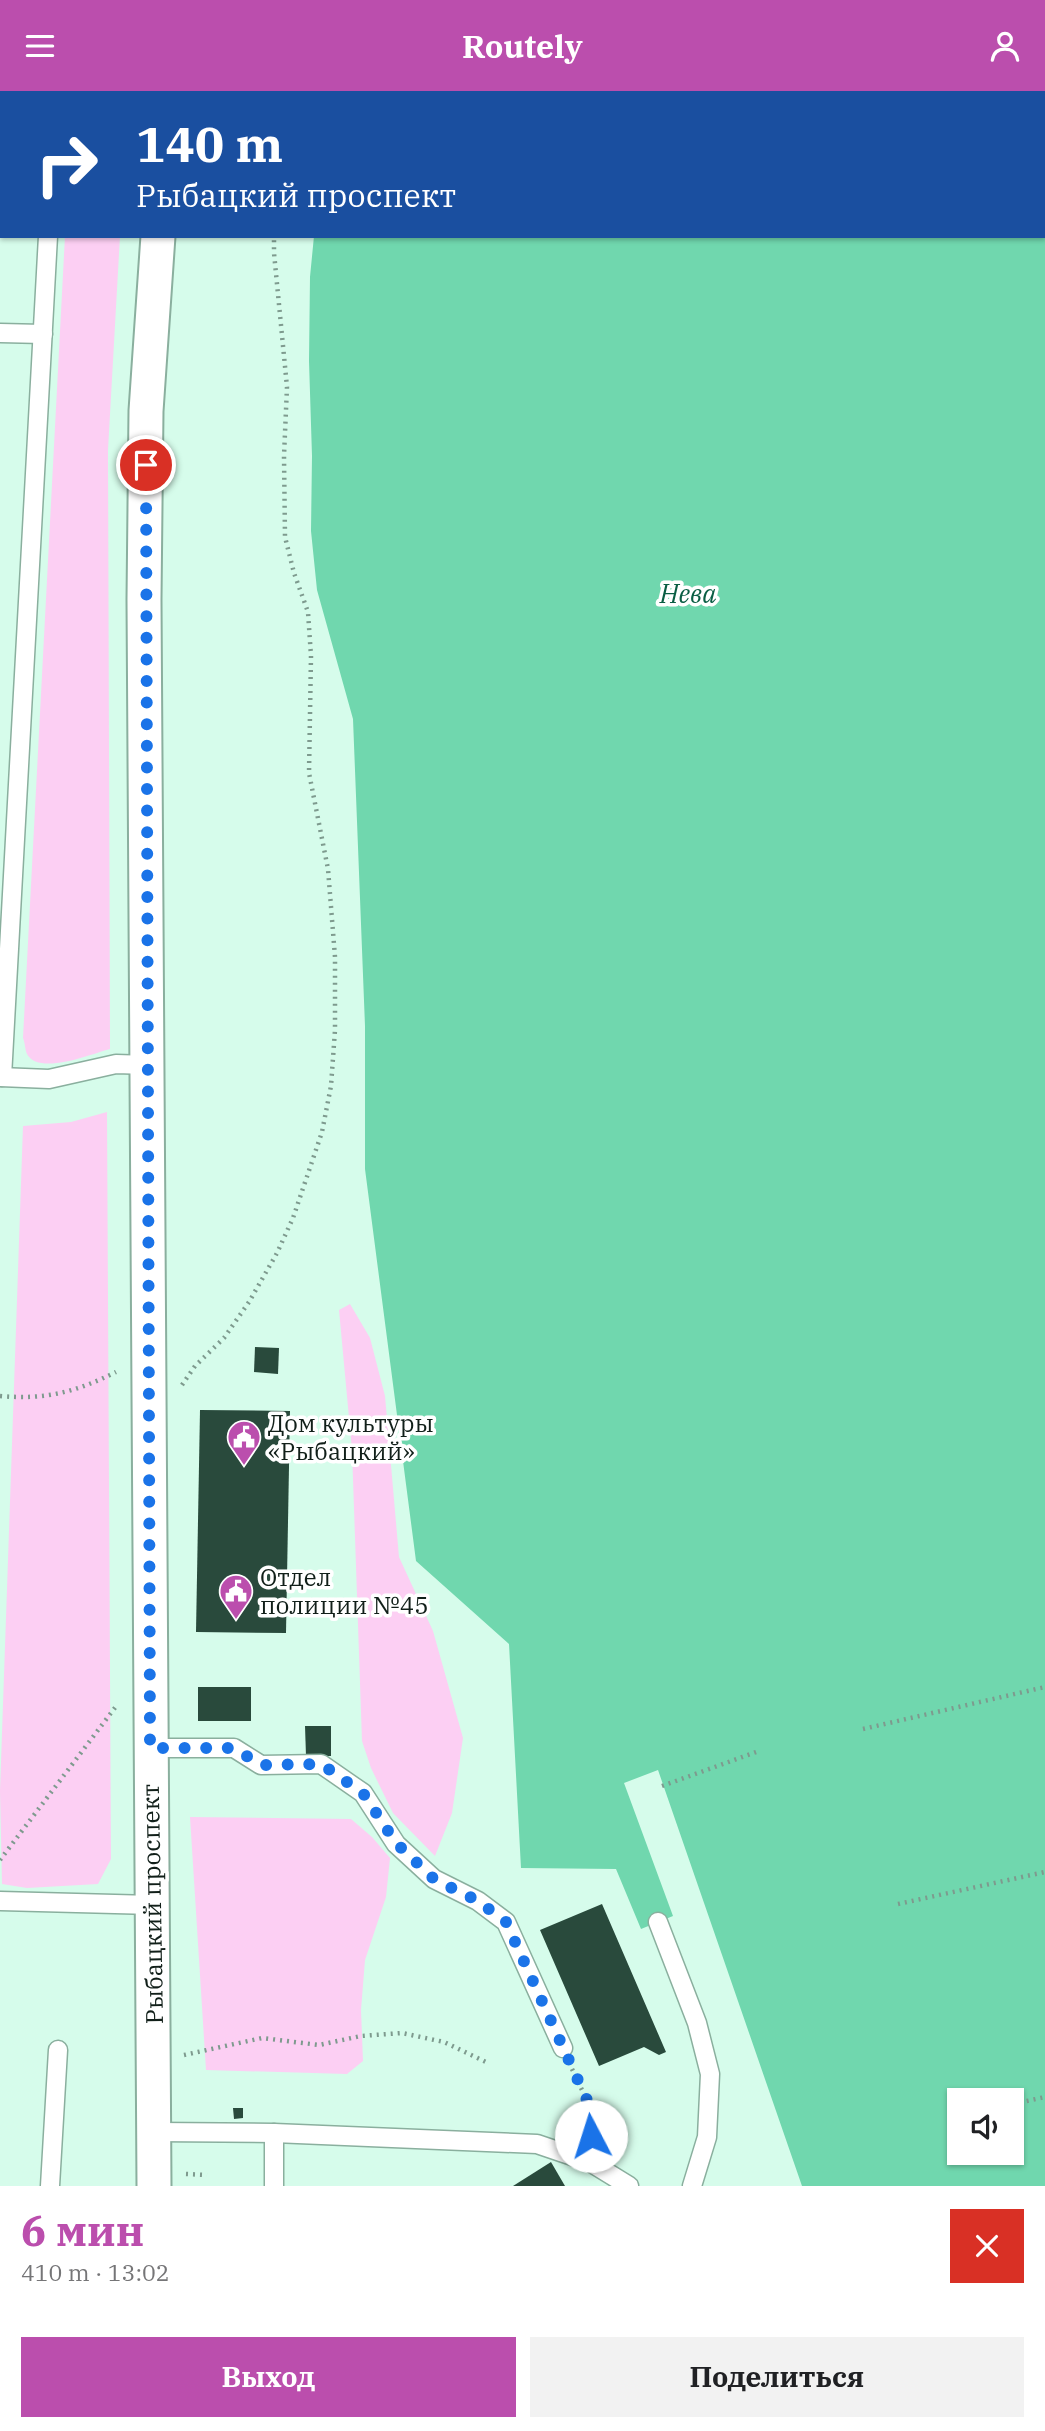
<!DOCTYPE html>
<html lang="ru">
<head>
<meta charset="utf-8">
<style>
  body { margin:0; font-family:"IBM Plex Serif",serif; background:#f2f2f2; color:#202124; height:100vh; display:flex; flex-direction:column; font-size:26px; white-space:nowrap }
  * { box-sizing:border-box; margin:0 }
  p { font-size:23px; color:#757577 }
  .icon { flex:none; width:38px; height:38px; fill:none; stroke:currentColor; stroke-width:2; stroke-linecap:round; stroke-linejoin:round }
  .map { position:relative; height:2095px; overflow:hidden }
  .sheet { display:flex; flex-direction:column; background:#fff; flex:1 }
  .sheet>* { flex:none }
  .guide { position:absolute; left:0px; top:0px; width:1046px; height:147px; box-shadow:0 2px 5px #0004; background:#1a4fa0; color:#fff; overflow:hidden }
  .controls { position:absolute; left:947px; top:1997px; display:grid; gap:14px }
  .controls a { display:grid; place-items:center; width:77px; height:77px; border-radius:0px; background:#fff; box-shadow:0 2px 5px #0004; font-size:35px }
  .pin { position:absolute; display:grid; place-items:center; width:60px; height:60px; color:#fff; margin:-30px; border:4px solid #fff; border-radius:50%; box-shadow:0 2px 7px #0007 }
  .me { position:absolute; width:77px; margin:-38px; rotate:355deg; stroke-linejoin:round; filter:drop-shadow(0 0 5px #0008) }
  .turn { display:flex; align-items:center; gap:24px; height:147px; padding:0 21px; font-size:32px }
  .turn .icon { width:91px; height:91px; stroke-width:2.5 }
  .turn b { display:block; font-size:49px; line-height:60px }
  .round { display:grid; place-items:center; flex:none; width:74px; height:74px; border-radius:0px; background:#f2f2f2 }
  .overview { display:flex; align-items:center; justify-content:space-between; height:119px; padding:0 21px }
  h1 { font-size:42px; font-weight:700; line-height:52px; color:#bb4ead }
  .primary-button { display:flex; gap:14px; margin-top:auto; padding:14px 21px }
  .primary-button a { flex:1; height:80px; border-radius:0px; background:#bb4ead; color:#fff; font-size:28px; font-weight:700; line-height:80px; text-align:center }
  .primary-button a+a { background:#f2f2f2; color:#202124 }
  header { display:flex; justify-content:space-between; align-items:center; height:91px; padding:0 21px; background:#bb4ead; color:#fff; font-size:32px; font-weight:700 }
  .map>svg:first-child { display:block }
  .green { fill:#fccff3 }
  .water { fill:#70d7ae; fill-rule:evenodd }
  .building { fill:#294a3c }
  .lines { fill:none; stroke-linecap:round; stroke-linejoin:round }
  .service-casing { stroke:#8aaf9e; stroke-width:21 }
  .minor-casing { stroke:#8aaf9e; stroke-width:37 }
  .path { stroke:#7e9a8e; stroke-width:4.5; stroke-dasharray:2 5; stroke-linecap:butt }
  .service { stroke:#fff; stroke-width:18 }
  .minor { stroke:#fff; stroke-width:33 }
  .route { stroke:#1a73e8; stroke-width:12; stroke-dasharray:0 21.6 }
  .labels { text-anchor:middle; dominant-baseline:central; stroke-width:7; stroke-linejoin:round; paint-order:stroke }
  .poi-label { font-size:24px; fill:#111f19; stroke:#fff; text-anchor:start }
  .street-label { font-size:24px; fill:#111f19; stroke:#fff }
  .water-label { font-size:26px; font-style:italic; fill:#0a5e44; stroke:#fff }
</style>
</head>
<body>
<header><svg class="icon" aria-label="menu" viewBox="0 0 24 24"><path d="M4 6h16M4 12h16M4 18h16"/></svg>Routely<svg class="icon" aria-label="person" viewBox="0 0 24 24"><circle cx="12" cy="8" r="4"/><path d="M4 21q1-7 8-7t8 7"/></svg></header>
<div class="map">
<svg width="1045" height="2095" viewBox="0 0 1045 2095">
  <rect width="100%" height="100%" fill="#d6fceb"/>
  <!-- green -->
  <g class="green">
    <path d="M65 145H120L108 359 110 958C91 963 39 985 27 963 25 959 25 951 23 947Z"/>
    <path d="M107 1021 111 1768 98 1793 27 1797 2 1793 0 1700 23 1035 71 1031Z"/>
    <path d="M350 1213 370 1247 385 1305 399 1466 433 1540 463 1647 452 1722 435 1765 393 1722 371 1677 362 1650 352 1359 339 1219Z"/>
    <path d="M190 1726 351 1728 372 1746 390 1767 386 1806 365 1869 361 1919 363 1970 347 1983 206 1979Z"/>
  </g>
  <!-- water -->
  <path class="water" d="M323 0H1045V2095H802L658 1679 624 1692 673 1825 641 1838 616 1778 521 1777 509 1553 416 1470 365 1078V935L353 628 317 499 311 440 312 365 309 270 310 186 314 145H1045V2H323ZM959 2009H1012V2062H959Z"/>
  <!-- building -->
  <g class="building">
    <path d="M255 1256 279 1257 278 1283 254 1281Z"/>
    <path d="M200 1319 290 1320 286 1542 196 1541Z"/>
    <rect x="198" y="1596" width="53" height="34"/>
    <path d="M305 1635H331V1665H306Z"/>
    <path d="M602 1813 666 1961 659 1964 644 1956 599 1975 540 1839Z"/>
    <path d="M233 2017H243V2027L234 2028Z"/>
    <path d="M551 2071 565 2095H513Z"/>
  </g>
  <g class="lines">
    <defs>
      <g id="service">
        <path d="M0 40H2"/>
        <path d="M0 242 43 243"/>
        <path d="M0 986 49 988 116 973 148 974"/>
        <path d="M2 986 48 145"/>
        <path d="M150 1657H234L261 1674 321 1673 363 1702 396 1753 434 1788 478 1810 506 1831 563 1957"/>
        <path d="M0 1810 153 1814"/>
        <path d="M658 1831 697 1932 710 1983 707 2046 692 2095"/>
        <path d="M154 2041 274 2042 537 2053 590 2071 629 2095"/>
        <path d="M50 2095 58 1959"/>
        <path d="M274 2095V2042"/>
      </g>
      <g id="minor">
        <path d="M169 2V0"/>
        <path d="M154 2095 144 509 146 320 158 145"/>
      </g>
    </defs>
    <!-- service casing -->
    <use href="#service" class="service-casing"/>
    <!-- minor casing -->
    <use href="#minor" class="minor-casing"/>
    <!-- path -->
    <g class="path">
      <path d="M41 2V0"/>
      <path d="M268 2V0"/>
      <path d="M182 1294 195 1275 224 1247 249 1211 277 1162 293 1127 322 1041 331 995 335 939V866L328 778 309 682 311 565 308 521 294 482 285 446 284 365 287 296 274 162V145"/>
      <path d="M0 1305C45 1309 76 1301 116 1281"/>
      <path d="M863 1638 1045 1596"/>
      <path d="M662 1695 759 1660"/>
      <path d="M0 1769 117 1614"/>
      <path d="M898 1813 1045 1781"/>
      <path d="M184 1964 262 1947 319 1954 361 1945 402 1942 444 1951 488 1972"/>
      <path d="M572 1978 592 2020 591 2045"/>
      <path d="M1013 2013 1045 2006"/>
      <path d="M186 2083 207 2084"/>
    </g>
    <!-- service -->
    <use href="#service" class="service"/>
    <!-- minor -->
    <use href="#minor" class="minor"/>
  </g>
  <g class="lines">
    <!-- route -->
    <path class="route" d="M146 374 150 1657H234L261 1674 321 1673 363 1702 396 1752 434 1788 478 1810 506 1831 592 2020 591 2045"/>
  </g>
  <!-- icons -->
  <defs>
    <symbol id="civic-pin" viewBox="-11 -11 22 30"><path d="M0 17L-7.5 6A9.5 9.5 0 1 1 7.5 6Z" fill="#bb4ead" stroke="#fff"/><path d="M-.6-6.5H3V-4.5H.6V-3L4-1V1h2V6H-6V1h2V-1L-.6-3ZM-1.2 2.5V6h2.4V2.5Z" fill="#fff"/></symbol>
  </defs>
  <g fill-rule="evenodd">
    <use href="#civic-pin" x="225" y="1327" width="38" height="52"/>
    <use href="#civic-pin" x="217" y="1481" width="38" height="52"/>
  </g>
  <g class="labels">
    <!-- poi labels -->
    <g class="poi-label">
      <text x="268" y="1332">Дом культуры<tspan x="268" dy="28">«Рыбацкий»</tspan></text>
      <text x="260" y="1486">Отдел<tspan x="260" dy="28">полиции №45</tspan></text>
    </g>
    <!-- street labels -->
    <g class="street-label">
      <text transform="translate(152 1813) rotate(-91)">Рыбацкий проспект</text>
    </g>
    <!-- water labels -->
    <g class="water-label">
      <text x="688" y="502">Нева</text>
    </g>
  </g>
</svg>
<div class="controls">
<a><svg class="icon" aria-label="sound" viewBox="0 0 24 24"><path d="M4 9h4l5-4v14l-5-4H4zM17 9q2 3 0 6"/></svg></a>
</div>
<div class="pin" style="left:146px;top:374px;background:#d93025"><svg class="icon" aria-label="arrive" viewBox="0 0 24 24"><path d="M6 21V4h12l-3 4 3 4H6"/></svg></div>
<svg class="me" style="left:591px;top:2045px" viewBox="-20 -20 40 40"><circle r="19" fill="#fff"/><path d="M0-13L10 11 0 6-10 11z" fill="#1a73e8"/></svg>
<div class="guide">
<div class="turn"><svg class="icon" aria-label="right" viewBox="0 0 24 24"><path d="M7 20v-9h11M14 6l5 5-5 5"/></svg><div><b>140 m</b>Рыбацкий проспект</div></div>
</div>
</div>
<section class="sheet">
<div class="overview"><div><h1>6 мин</h1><p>410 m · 13:02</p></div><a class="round" style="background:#d93025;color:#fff"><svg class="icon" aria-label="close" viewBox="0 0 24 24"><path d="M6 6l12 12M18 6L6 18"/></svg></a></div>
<div class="primary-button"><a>Выход</a><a>Поделиться</a></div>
</section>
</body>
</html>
